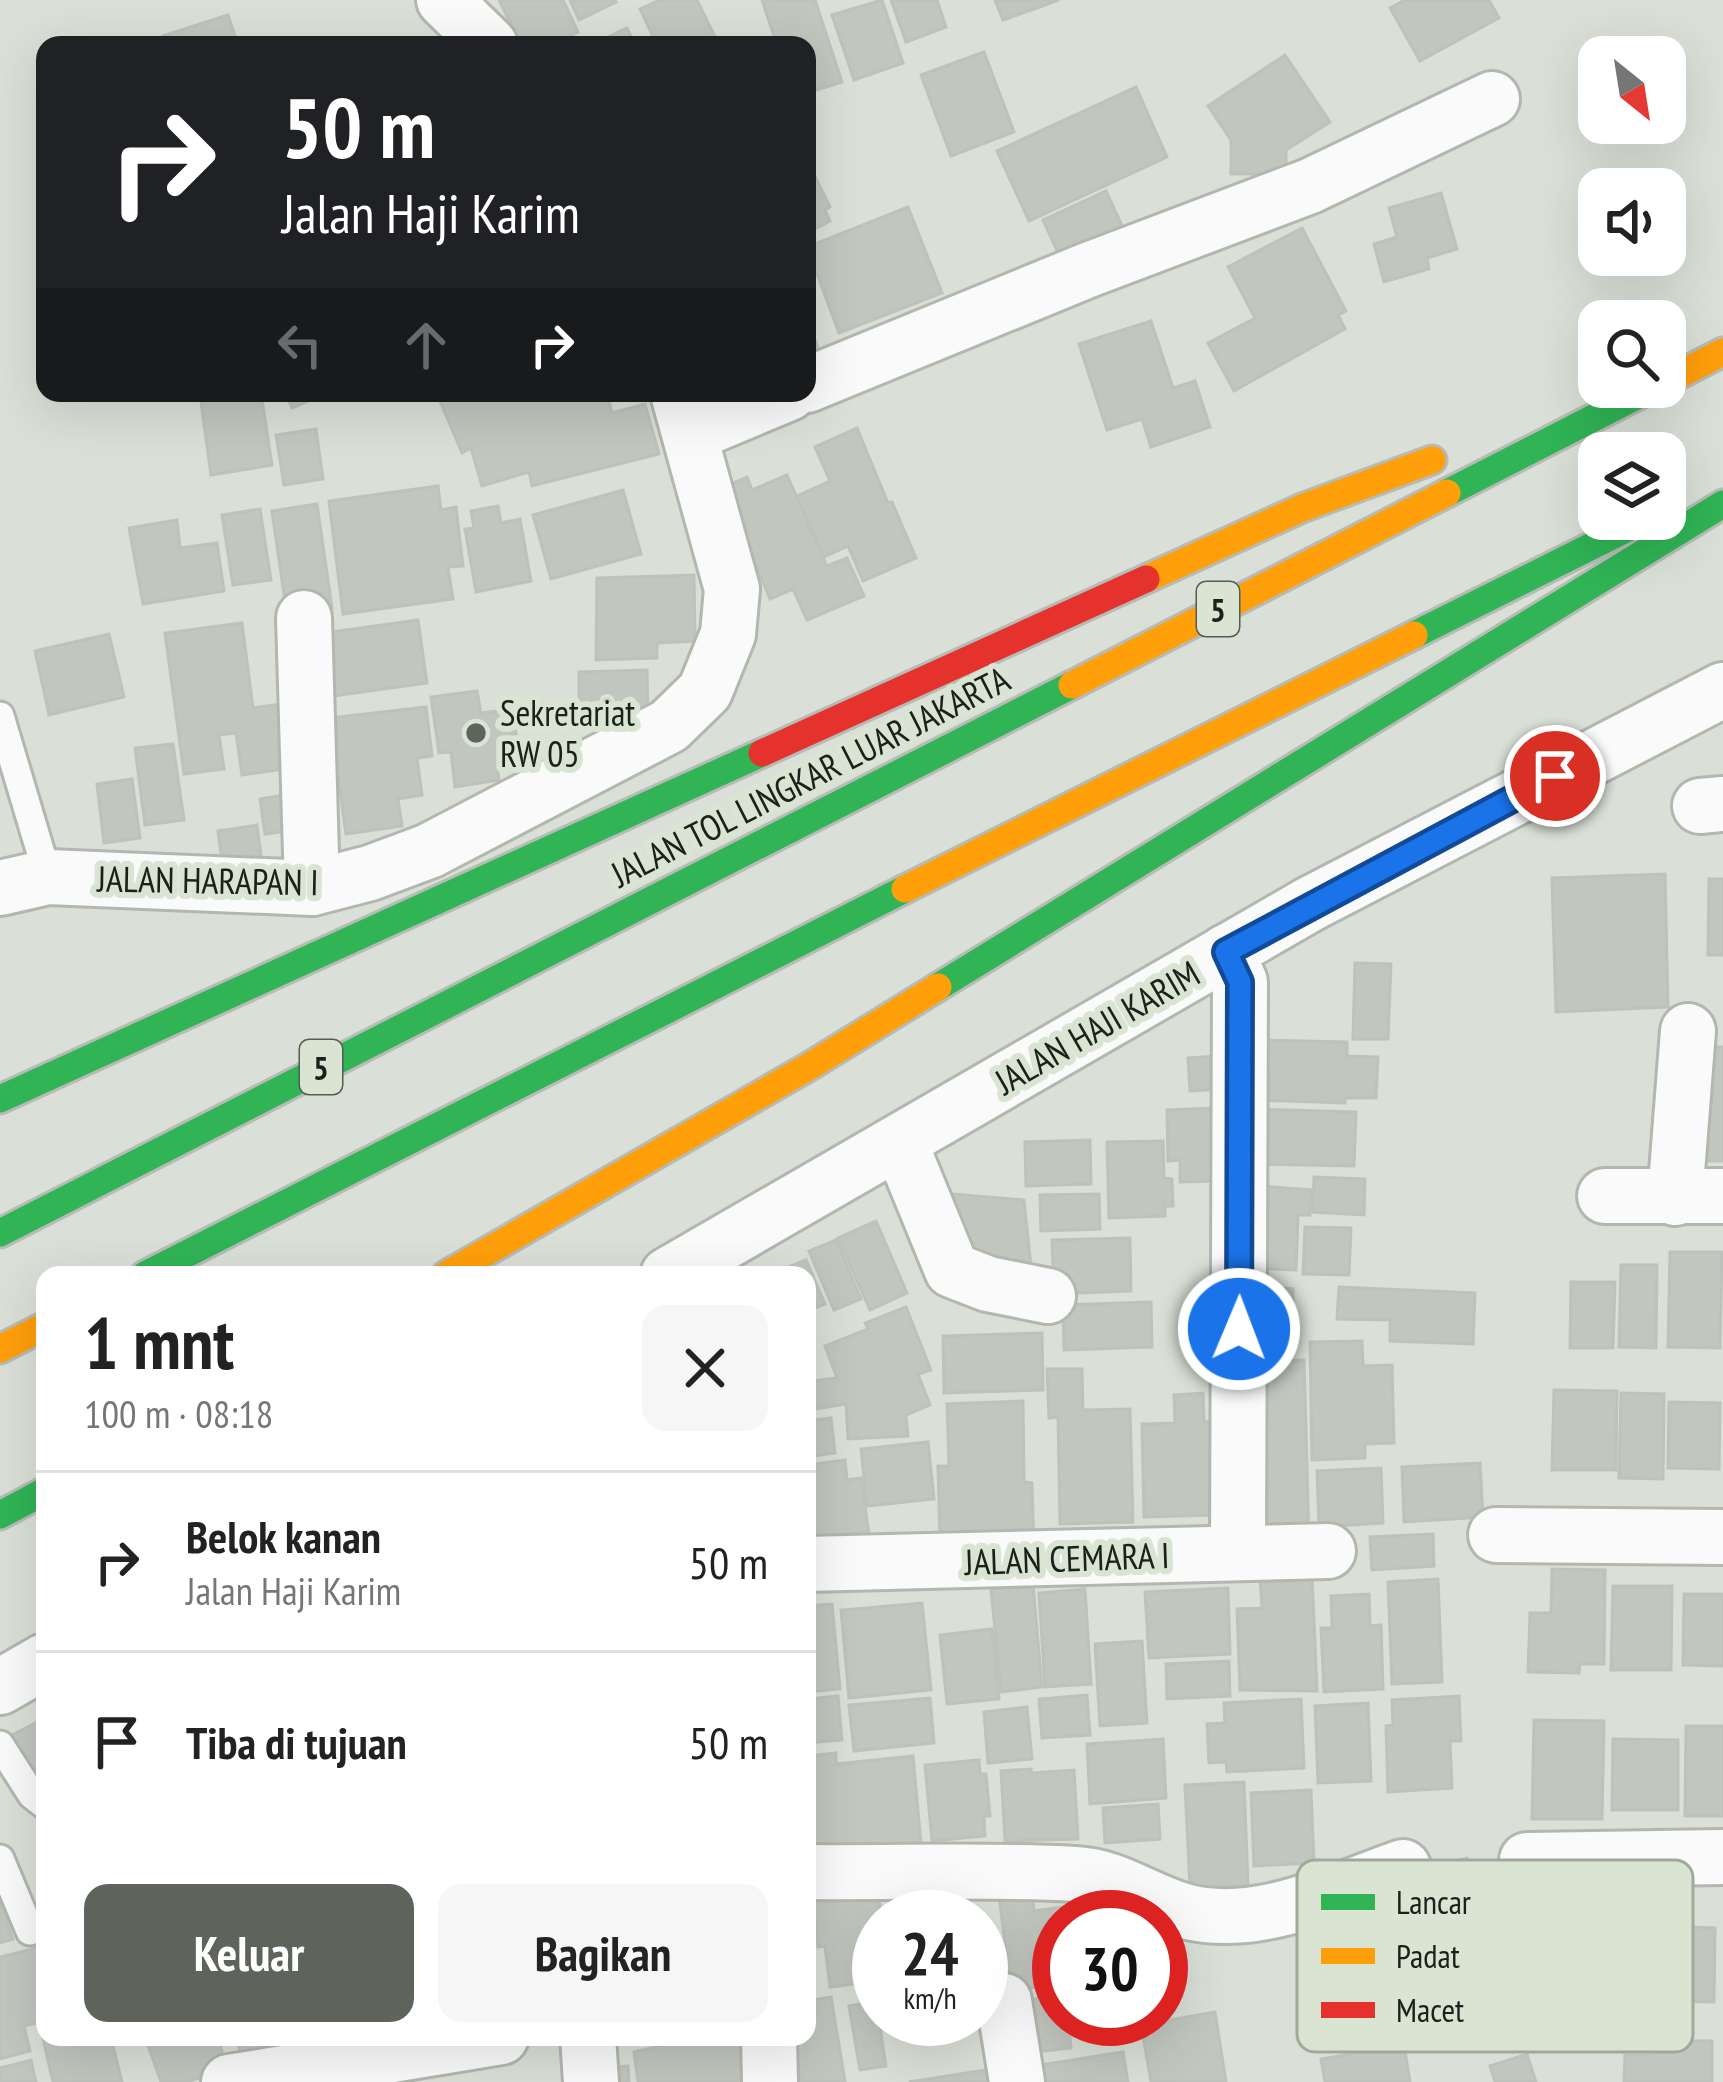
<!DOCTYPE html>
<html lang="id">
<head>
<meta charset="utf-8">
<style>
  body { margin:0; font-family:"PT Sans Narrow",sans-serif; background:#f6f6f6; color:#222; height:100vh; display:flex; flex-direction:column; font-size:45px; white-space:nowrap }
  * { box-sizing:border-box; margin:0 }
  p { font-size:39px; color:#767676 }
  .icon { flex:none; width:66px; height:66px; fill:none; stroke:currentColor; stroke-width:2; stroke-linecap:round; stroke-linejoin:round }
  .map { position:relative; flex:1; overflow:hidden }
  .panel { position:absolute; left:36px; top:1266px; width:780px; height:780px; display:flex; flex-direction:column; background:#fff; border-radius:24px; box-shadow:0 12px 48px #0002 }
  .panel>* { flex:none }
  .banner { position:absolute; left:36px; top:36px; width:780px; height:366px; border-radius:24px; box-shadow:0 12px 48px #0002; background:#202124; color:#fff; overflow:hidden }
  .needle { width:78px; rotate:150deg }
  .tools { position:absolute; left:1578px; top:36px; display:grid; gap:24px }
  .tools a { display:grid; place-items:center; width:108px; height:108px; border-radius:24px; background:#fff; box-shadow:0 12px 48px #0002; font-size:60px }
  .speed { position:absolute; left:852px; top:1890px; display:flex; gap:24px; font-size:60px; font-weight:700; text-align:center }
  .speed>* { display:grid; place-content:center; width:156px; height:156px; border-radius:50%; background:#fff; box-shadow:0 12px 48px #0002; line-height:1 }
  .speed small { font-size:30px; font-weight:400 }
  .speed .limit { border:18px solid #d22; background:#fff; color:#111 }
  .pin { position:absolute; display:grid; place-items:center; width:102px; height:102px; color:#fff; margin:-51px; border:6px solid #fff; border-radius:50%; box-shadow:0 3px 12px #0007 }
  .me { position:absolute; width:132px; margin:-66px; rotate:1deg; stroke-linejoin:round; filter:drop-shadow(0 0 9px #0008) }
  .turn { display:flex; align-items:center; gap:42px; height:252px; padding:0 48px; font-size:54px }
  .turn .icon { width:156px; height:156px; stroke-width:2.5 }
  .turn b { display:block; font-size:84px; line-height:102px }
  .lanes { display:flex; align-items:center; height:114px; padding:0 48px; background:#0003; justify-content:center; gap:60px; direction:ltr }
  .lanes .off { opacity:.35 }
  .round { display:grid; place-items:center; flex:none; width:126px; height:126px; border-radius:24px; background:#f6f6f6 }
  .head { display:flex; align-items:center; justify-content:space-between; height:204px; padding:0 48px }
  h1 { font-size:72px; font-weight:700; line-height:90px }
  .primary-button { display:flex; gap:24px; margin-top:auto; padding:24px 48px }
  .primary-button a { flex:1; height:138px; border-radius:24px; background:#5e635c; color:#fff; font-size:48px; font-weight:700; line-height:138px; text-align:center }
  .primary-button a+a { background:#f6f6f6; color:#222 }
  ul { padding:0; list-style:none }
  li { display:flex; align-items:center; gap:36px; height:180px; padding:0 48px; border-top:3px solid #e0e0e0 }
  li div { flex:1 }
  li b { display:block; font-size:45px }
  li em { font-style:normal }
  .map>svg:first-child { display:block }
  .building { fill:#c1c6bf; stroke:#bec2bc; stroke-width:3 }
  .lines { fill:none; stroke-linecap:round; stroke-linejoin:round }
  .lane-casing { stroke:#b2b7af; stroke-width:33 }
  .street-casing { stroke:#b2b7af; stroke-width:60 }
  .fast-casing { stroke:#b7bbb6; stroke-width:33 }
  .slow-casing { stroke:#b7bbb6; stroke-width:33 }
  .jam-casing { stroke:#b7bbb6; stroke-width:33 }
  .lane { stroke:#f9faf9; stroke-width:27 }
  .street { stroke:#f9faf9; stroke-width:54 }
  .fast { stroke:#30b455; stroke-width:27 }
  .slow { stroke:#ff9f0a; stroke-width:27 }
  .jam { stroke:#e5322d; stroke-width:27 }
  .route-casing { stroke:#114b97; stroke-width:30 }
  .route { stroke:#1a73e8; stroke-width:21 }
  .poi-dot { fill:#5e635c; stroke:#d9e4d3; stroke-width:4.5 }
  .labels { text-anchor:middle; dominant-baseline:central; stroke-width:12; stroke-linejoin:round; paint-order:stroke }
  .shield { fill:#d9e4d3; stroke:#555b52; stroke-width:3 }
  .shield-label { font-size:33px; font-weight:bold; fill:#1c201a }
  .poi-label { font-size:36px; fill:#1c201a; stroke:#d9e4d3; text-anchor:start }
  .street-label { font-size:36px; fill:#1c201a; stroke:#d9e4d3 }
  .key { fill:#d9e4d3; stroke:#a0a99c; stroke-width:3 }
  .key-label { font-size:33px; fill:#1c201a }
</style>
</head>
<body>
<div class="map">
<svg width="1723" height="2082" viewBox="0 0 1723 2082">
  <rect width="100%" height="100%" fill="#dae0d7"/>
  <!-- building -->
  <g class="building">
    <path d="M499 0H563L578 32 550 45H521Z"/>
    <path d="M570 0H615L616 2 579 20Z"/>
    <path d="M660 0H697L719 45H657L640 9Z"/>
    <path d="M762 0H815L842 82 807 93V45H777Z"/>
    <path d="M882 0 903 63 854 80 832 15Z"/>
    <path d="M891 0H937L946 27 906 42Z"/>
    <path d="M995 0H1059L1003 20Z"/>
    <path d="M1405 0H1489L1499 18 1420 61 1390 8Z"/>
    <path d="M228 15 238 45H166L163 36Z"/>
    <path d="M627 28 635 45H591Z"/>
    <path d="M984 52 1014 132 951 156 921 75Z"/>
    <path d="M1285 55 1330 122 1286 150V174H1231V140L1208 106Z"/>
    <path d="M1136 87 1167 157 1029 221 997 151Z"/>
    <path d="M807 160 830 207 825 210 830 221 807 233Z"/>
    <path d="M1106 191 1130 243 1067 272 1043 220Z"/>
    <path d="M1441 193 1457 249 1427 258 1429 269 1384 282 1374 244 1397 237 1389 208Z"/>
    <path d="M908 207 942 293 839 333 807 247Z"/>
    <path d="M1302 228 1346 311 1338 315 1345 329 1234 391 1208 343 1255 318 1228 267Z"/>
    <path d="M807 319 820 353 807 358Z"/>
    <path d="M1151 321 1173 388 1195 381 1210 427 1151 447 1142 419 1107 430 1079 344Z"/>
    <path d="M261 393 272 465 211 475 200 394Z"/>
    <path d="M286 393H327L292 408Z"/>
    <path d="M607 393 612 413 645 404 659 454 532 486 529 472 482 486 471 448 462 453 437 394Z"/>
    <path d="M857 428 888 503 892 502 916 558 863 581 848 546 824 557 797 496 830 481 815 447Z"/>
    <path d="M316 429 323 479 284 485 276 435Z"/>
    <path d="M787 475 827 566 847 558 864 596 807 620 793 589 770 599 749 548 740 552 713 492 747 477 752 490Z"/>
    <path d="M438 486 441 510 456 507 463 566 448 567 453 599 343 614 329 501Z"/>
    <path d="M623 490 641 554 551 579 533 515Z"/>
    <path d="M317 504 332 608 287 615 272 511Z"/>
    <path d="M498 506 501 523 520 519 531 581 476 592 465 529 474 528 471 511Z"/>
    <path d="M260 509 271 580 233 585 222 515Z"/>
    <path d="M177 520 180 548 217 543 224 591 143 604 129 528Z"/>
    <path d="M694 575 695 641 657 643V658L596 660 597 578Z"/>
    <path d="M418 620 427 683 333 696 324 633Z"/>
    <path d="M242 623 253 708 282 704 291 768 242 775 236 733 219 735 224 769 184 774 165 633Z"/>
    <path d="M109 634 124 697 49 715 35 651Z"/>
    <path d="M647 670 648 719 579 720V672Z"/>
    <path d="M477 691 481 713 513 709 519 758 497 761 499 780 455 787 451 752 439 753 431 697Z"/>
    <path d="M426 707 432 756 417 758 422 795 398 799 402 826 346 834 330 718Z"/>
    <path d="M173 744 184 820 145 825 135 748Z"/>
    <path d="M132 779 140 838 104 843 97 784Z"/>
    <path d="M291 794 295 830 265 834 260 799Z"/>
    <path d="M257 825 262 863 223 868 218 831Z"/>
    <path d="M1665 874 1668 1007 1556 1012 1552 878Z"/>
    <path d="M1709 879H1723V955H1708Z"/>
    <path d="M1355 963 1391 964 1388 1039H1353Z"/>
    <path d="M1255 1040 1347 1042V1056L1378 1057 1376 1098H1345V1103L1253 1100Z"/>
    <path d="M1706 1047H1723V1161H1704Z"/>
    <path d="M1220 1056 1221 1089 1190 1091 1188 1058Z"/>
    <path d="M1215 1108 1217 1181 1180 1182V1160L1168 1161 1167 1110Z"/>
    <path d="M1255 1109 1356 1112 1354 1166 1253 1164Z"/>
    <path d="M1090 1140 1091 1184 1026 1186 1025 1142Z"/>
    <path d="M1163 1141 1164 1178 1172 1179 1173 1206H1165V1216L1109 1218 1107 1142Z"/>
    <path d="M1314 1177 1365 1179 1364 1215 1313 1212Z"/>
    <path d="M1249 1185 1311 1190 1310 1215H1298L1296 1270 1246 1268Z"/>
    <path d="M940 1193 1024 1200 1032 1276 974 1265Z"/>
    <path d="M1099 1194 1100 1229 1041 1231 1040 1195Z"/>
    <path d="M876 1221 907 1293 870 1310 838 1238Z"/>
    <path d="M1305 1227 1351 1228 1349 1275 1303 1274Z"/>
    <path d="M1130 1238 1131 1291 1054 1294 1052 1240Z"/>
    <path d="M836 1240 861 1299 834 1310 809 1251Z"/>
    <path d="M1670 1252H1722L1720 1348 1668 1347Z"/>
    <path d="M806 1260 825 1304 807 1311V1275L776 1272Z"/>
    <path d="M1621 1265H1657L1656 1348 1619 1347Z"/>
    <path d="M1571 1282H1615L1613 1348H1570Z"/>
    <path d="M1254 1287 1293 1289V1319L1253 1318Z"/>
    <path d="M1339 1287 1475 1293 1473 1344 1390 1341V1320L1337 1319Z"/>
    <path d="M1151 1302 1152 1347 1064 1350 1063 1305Z"/>
    <path d="M906 1307 931 1370 918 1374 930 1405 906 1415 908 1436 848 1439 846 1404 815 1409 812 1381 837 1378 825 1346 868 1329 865 1323Z"/>
    <path d="M1042 1333 1043 1390 944 1393 943 1336Z"/>
    <path d="M1362 1341 1363 1366 1392 1365 1394 1443 1365 1444V1458L1312 1460 1310 1342Z"/>
    <path d="M1304 1360 1309 1541 1251 1543 1246 1362Z"/>
    <path d="M1047 1369H1082L1083 1410 1130 1409 1133 1522 1060 1524 1058 1417 1049 1418Z"/>
    <path d="M1554 1390 1617 1391 1616 1470H1552Z"/>
    <path d="M1203 1393 1204 1422 1213 1421 1216 1515 1144 1517 1142 1424 1175 1423 1174 1395Z"/>
    <path d="M1621 1393 1664 1394 1663 1479 1619 1478Z"/>
    <path d="M1023 1401 1024 1482 1032 1483 1034 1552 940 1539 938 1466H949L947 1404Z"/>
    <path d="M1669 1402 1720 1403 1719 1469 1668 1468Z"/>
    <path d="M831 1418 835 1453 807 1457V1421Z"/>
    <path d="M928 1442 934 1499 867 1506 861 1449Z"/>
    <path d="M845 1460 847 1480 861 1478 869 1535 807 1544V1465Z"/>
    <path d="M1480 1463 1483 1517 1404 1522 1402 1467Z"/>
    <path d="M1381 1468 1383 1523 1319 1527 1317 1471Z"/>
    <path d="M1433 1534 1434 1566 1372 1570 1370 1537Z"/>
    <path d="M1552 1569 1605 1570 1604 1664H1580L1579 1673 1528 1672 1530 1613H1551Z"/>
    <path d="M1312 1574 1317 1691 1240 1690 1237 1609 1262 1608 1260 1577Z"/>
    <path d="M1438 1579 1442 1682 1392 1684 1388 1582Z"/>
    <path d="M1033 1585 1042 1687 1001 1692 991 1589Z"/>
    <path d="M1613 1586H1672L1671 1670H1611Z"/>
    <path d="M1228 1588 1230 1654 1149 1658 1145 1592Z"/>
    <path d="M1085 1589 1091 1684 1045 1687 1039 1593Z"/>
    <path d="M1369 1594 1370 1626 1381 1625 1383 1689 1324 1692 1321 1628H1332L1331 1596Z"/>
    <path d="M1684 1594H1723V1666L1683 1665Z"/>
    <path d="M922 1603 931 1690 849 1698 841 1610Z"/>
    <path d="M832 1604 840 1689 807 1692V1606Z"/>
    <path d="M992 1629 999 1699 947 1704 940 1635Z"/>
    <path d="M1142 1641 1147 1723 1100 1726 1095 1644Z"/>
    <path d="M1229 1661 1230 1696 1167 1699 1166 1664Z"/>
    <path d="M1087 1695 1090 1735 1042 1738 1039 1699Z"/>
    <path d="M838 1696 842 1740 807 1743V1699Z"/>
    <path d="M1459 1696 1461 1741H1450L1452 1788 1388 1792 1386 1726 1393 1725 1392 1700Z"/>
    <path d="M930 1698 934 1743 854 1751 849 1705Z"/>
    <path d="M1301 1699 1304 1768 1227 1772 1226 1762 1209 1763 1207 1724 1225 1723 1224 1703Z"/>
    <path d="M1368 1703 1371 1781 1318 1783 1315 1706Z"/>
    <path d="M1027 1707 1032 1759 988 1763 984 1712Z"/>
    <path d="M45 1718V1791L12 1735Z"/>
    <path d="M1534 1720 1604 1721 1602 1819H1532Z"/>
    <path d="M1686 1726H1723V1816H1685Z"/>
    <path d="M1163 1739 1166 1798 1090 1804 1087 1744Z"/>
    <path d="M1613 1739 1678 1740V1810H1612Z"/>
    <path d="M836 1753V1764L913 1756 922 1855 810 1866 807 1756Z"/>
    <path d="M979 1760 980 1774H986L990 1816H984L985 1836 932 1841 925 1765Z"/>
    <path d="M1031 1769V1773L1074 1770 1078 1839 1005 1841 1001 1771Z"/>
    <path d="M1244 1782 1248 1885 1190 1888 1185 1785Z"/>
    <path d="M1311 1790 1314 1863 1254 1866 1251 1793Z"/>
    <path d="M1158 1804 1160 1839 1105 1843 1103 1808Z"/>
    <path d="M1467 1858 1475 1893 1425 1904 1417 1870Z"/>
    <path d="M878 1886 881 1917 879 1940H873L878 1981 830 1987 825 1946 818 1947 812 1893Z"/>
    <path d="M1032 1893 1034 1911 1064 1907 1066 1917H1059V2019H1068L1071 2048 1019 2054 1013 2002 1039 1998 1037 1987 1011 1990 999 1896Z"/>
    <path d="M1137 1894 1140 1917H1080L1078 1902Z"/>
    <path d="M0 1903 13 1939 0 1943Z"/>
    <path d="M936 1903 937 1917H891L890 1909Z"/>
    <path d="M988 1921 998 2017 981 2019V1922Z"/>
    <path d="M1662 1926 1715 1928 1714 2002 1661 2001Z"/>
    <path d="M45 1946V2021L24 2026 30 2051 0 2059V1957Z"/>
    <path d="M831 1997 845 2081 800 2082 793 2037H807V2001Z"/>
    <path d="M876 2001 886 2066 860 2070 849 2006Z"/>
    <path d="M1215 2012 1226 2082H1151L1141 2025Z"/>
    <path d="M42 2034 111 2037 122 2082H53Z"/>
    <path d="M145 2037H217L228 2068 187 2082H161Z"/>
    <path d="M236 2037H278L284 2058 246 2070Z"/>
    <path d="M701 2037H716L717 2042 742 2039 748 2082H638L634 2052Z"/>
    <path d="M1650 2041H1712V2082H1624L1625 2055H1650Z"/>
    <path d="M1404 2045 1410 2082H1325L1321 2059Z"/>
    <path d="M1123 2052 1128 2082H1037L1034 2066Z"/>
    <path d="M1527 2054 1536 2082H1495L1490 2066Z"/>
    <path d="M31 2060 36 2082H0V2068Z"/>
    <path d="M628 2066 629 2082H599L598 2068Z"/>
    <path d="M992 2069 993 2082H909Z"/>
  </g>
  <g class="lines">
    <defs>
      <g id="lane">
        <path d="M0 716 48 877"/>
        <path d="M0 1745 32 1795 45 1805"/>
        <path d="M0 1859 30 1931"/>
      </g>
      <g id="street">
        <path d="M444 0 490 45"/>
        <path d="M807 385 1088 270 1310 186 1492 99"/>
        <path d="M691 434 789 393"/>
        <path d="M304 618 312 888"/>
        <path d="M1700 806 1723 804"/>
        <path d="M0 888 48 877 312 888 370 873 429 851 669 726 705 691 728 634 732 589 678 393"/>
        <path d="M1226 952 1240 982 1238 1553"/>
        <path d="M900 1143 952 1270 988 1284 1048 1296"/>
        <path d="M1605 1196H1723"/>
        <path d="M1675 1198 1688 1031"/>
        <path d="M668 1275 1310 904 1723 690"/>
        <path d="M1496 1535 1723 1537"/>
        <path d="M807 1564 1328 1551"/>
        <path d="M0 1687 45 1661"/>
        <path d="M1527 1860 1723 1857"/>
        <path d="M807 1872C896 1873 986 1869 1075 1874 1118 1876 1148 1902 1188 1912 1259 1929 1338 1890 1403 1867"/>
        <path d="M1004 2001 1017 2082"/>
        <path d="M588 2037 591 2082"/>
        <path d="M769 2037 770 2082"/>
        <path d="M229 2082 501 2037"/>
      </g>
      <g id="fast">
        <path d="M1447 493 1654 387"/>
        <path d="M1414 635 1646 519"/>
        <path d="M938 987 1723 504"/>
        <path d="M0 1099 762 753"/>
        <path d="M0 1233 1072 685"/>
        <path d="M145 1275 905 889"/>
        <path d="M0 1515 45 1491"/>
      </g>
      <g id="slow">
        <path d="M1665 382 1723 352"/>
        <path d="M1146 579 1302 508 1432 460"/>
        <path d="M1072 685 1447 493"/>
        <path d="M905 889 1414 635"/>
        <path d="M446 1275 810 1066 938 987"/>
        <path d="M0 1349 45 1326"/>
      </g>
      <path id="jam" d="M762 753 1146 579"/>
    </defs>
    <!-- lane casing -->
    <use href="#lane" class="lane-casing"/>
    <!-- street casing -->
    <use href="#street" class="street-casing"/>
    <!-- fast casing -->
    <use href="#fast" class="fast-casing"/>
    <!-- slow casing -->
    <use href="#slow" class="slow-casing"/>
    <!-- jam casing -->
    <use href="#jam" class="jam-casing"/>
    <!-- lane -->
    <use href="#lane" class="lane"/>
    <!-- street -->
    <use href="#street" class="street"/>
    <!-- fast -->
    <use href="#fast" class="fast"/>
    <!-- slow -->
    <use href="#slow" class="slow"/>
    <!-- jam -->
    <use href="#jam" class="jam"/>
  </g>
  <g class="lines">
    <defs>
      <path id="route" d="M1239 1329 1240 982 1226 952 1555 776"/>
    </defs>
    <!-- route casing -->
    <use href="#route" class="route-casing"/>
    <!-- route -->
    <use href="#route" class="route"/>
  </g>
  <!-- markers -->
  <circle class="poi-dot" cx="476" cy="733" r="12"/>
  <g class="labels">
    <!-- shield labels -->
    <g class="shield">
      <rect x="1197" y="582" width="42" height="54" rx="9"/>
      <rect x="300" y="1040" width="42" height="54" rx="9"/>
    </g>
    <g class="shield-label">
      <text x="1218" y="609">5</text>
      <text x="321" y="1067">5</text>
    </g>
    <!-- poi labels -->
    <g class="poi-label">
      <text x="500" y="712">Sekretariat<tspan x="500" dy="41">RW 05</tspan></text>
    </g>
    <!-- street labels -->
    <g class="street-label">
      <text transform="translate(810 776) rotate(-27)">JALAN TOL LINGKAR LUAR JAKARTA</text>
      <text transform="translate(208 880) rotate(1)">JALAN HARAPAN I</text>
      <text transform="translate(1097 1027) rotate(-30)">JALAN HAJI KARIM</text>
      <text transform="translate(1067 1558) rotate(-2)">JALAN CEMARA I</text>
    </g>
  </g>
  <!-- legend -->
  <rect x="1297" y="1860" width="396" height="192" rx="18" class="key"/>
  <rect x="1321" y="1894" width="54" height="16" fill="#30b455"/>
  <rect x="1321" y="1948" width="54" height="16" fill="#ff9f0a"/>
  <rect x="1321" y="2002" width="54" height="16" fill="#e5322d"/>
  <g class="key-label">
    <text x="1396" y="1914">Lancar</text>
    <text x="1396" y="1968">Padat</text>
    <text x="1396" y="2022">Macet</text>
  </g>
</svg>
<div class="tools">
<a><svg class="needle" viewBox="-14 -14 28 28"><path d="M0-13l5 13h-10z" fill="#e53935"/><path d="M0 13l5-13h-10z" fill="#767676"/></svg></a>
<a><svg class="icon" aria-label="sound" viewBox="0 0 24 24"><path d="M4 9h4l5-4v14l-5-4H4zM17 9q2 3 0 6"/></svg></a>
<a><svg class="icon" aria-label="search" viewBox="0 0 24 24"><circle cx="10" cy="10" r="6"/><path d="M15 15l6 6"/></svg></a>
<a><svg class="icon" aria-label="layers" viewBox="0 0 24 24"><path d="M12 4l9 5-9 5-9-5zM3 14l9 5 9-5"/></svg></a>
</div>
<div class="speed"><div>24<small>km/h</small></div><div class="limit">30</div></div>
<div class="pin" style="left:1555px;top:776px;background:#d93025"><svg class="icon" aria-label="arrive" viewBox="0 0 24 24"><path d="M6 21V4h12l-3 4 3 4H6"/></svg></div>
<svg class="me" style="left:1239px;top:1329px" viewBox="-20 -20 40 40"><circle r="17" fill="#1a73e8" stroke="#fff" stroke-width="3"/><path d="M0-11L8 9 0 5-8 9z" fill="#fff"/></svg>
<div class="banner">
<div class="turn"><svg class="icon" aria-label="right" viewBox="0 0 24 24"><path d="M7 20v-9h11M14 6l5 5-5 5"/></svg><div><b>50 m</b>Jalan Haji Karim</div></div>
<div class="lanes"><svg class="icon off" aria-label="left" viewBox="0 0 24 24"><path d="M17 20v-9H6M10 6l-5 5 5 5"/></svg><svg class="icon off" aria-label="ahead" viewBox="0 0 24 24"><path d="M12 20V5M6 11l6-6 6 6"/></svg><svg class="icon" aria-label="right" viewBox="0 0 24 24"><path d="M7 20v-9h11M14 6l5 5-5 5"/></svg></div>
</div>
<section class="panel">
<div class="head"><div><h1>1 mnt</h1><p>100 m · 08:18</p></div><a class="round"><svg class="icon" aria-label="close" viewBox="0 0 24 24"><path d="M6 6l12 12M18 6L6 18"/></svg></a></div>
<ul>
<li><svg class="icon" aria-label="right" viewBox="0 0 24 24"><path d="M7 20v-9h11M14 6l5 5-5 5"/></svg><div><b>Belok kanan</b><p>Jalan Haji Karim</p></div><em>50 m</em></li>
<li><svg class="icon" aria-label="arrive" viewBox="0 0 24 24"><path d="M6 21V4h12l-3 4 3 4H6"/></svg><div><b>Tiba di tujuan</b></div><em>50 m</em></li>
</ul>
<div class="primary-button"><a>Keluar</a><a>Bagikan</a></div>
</section>
</div>
</body>
</html>
